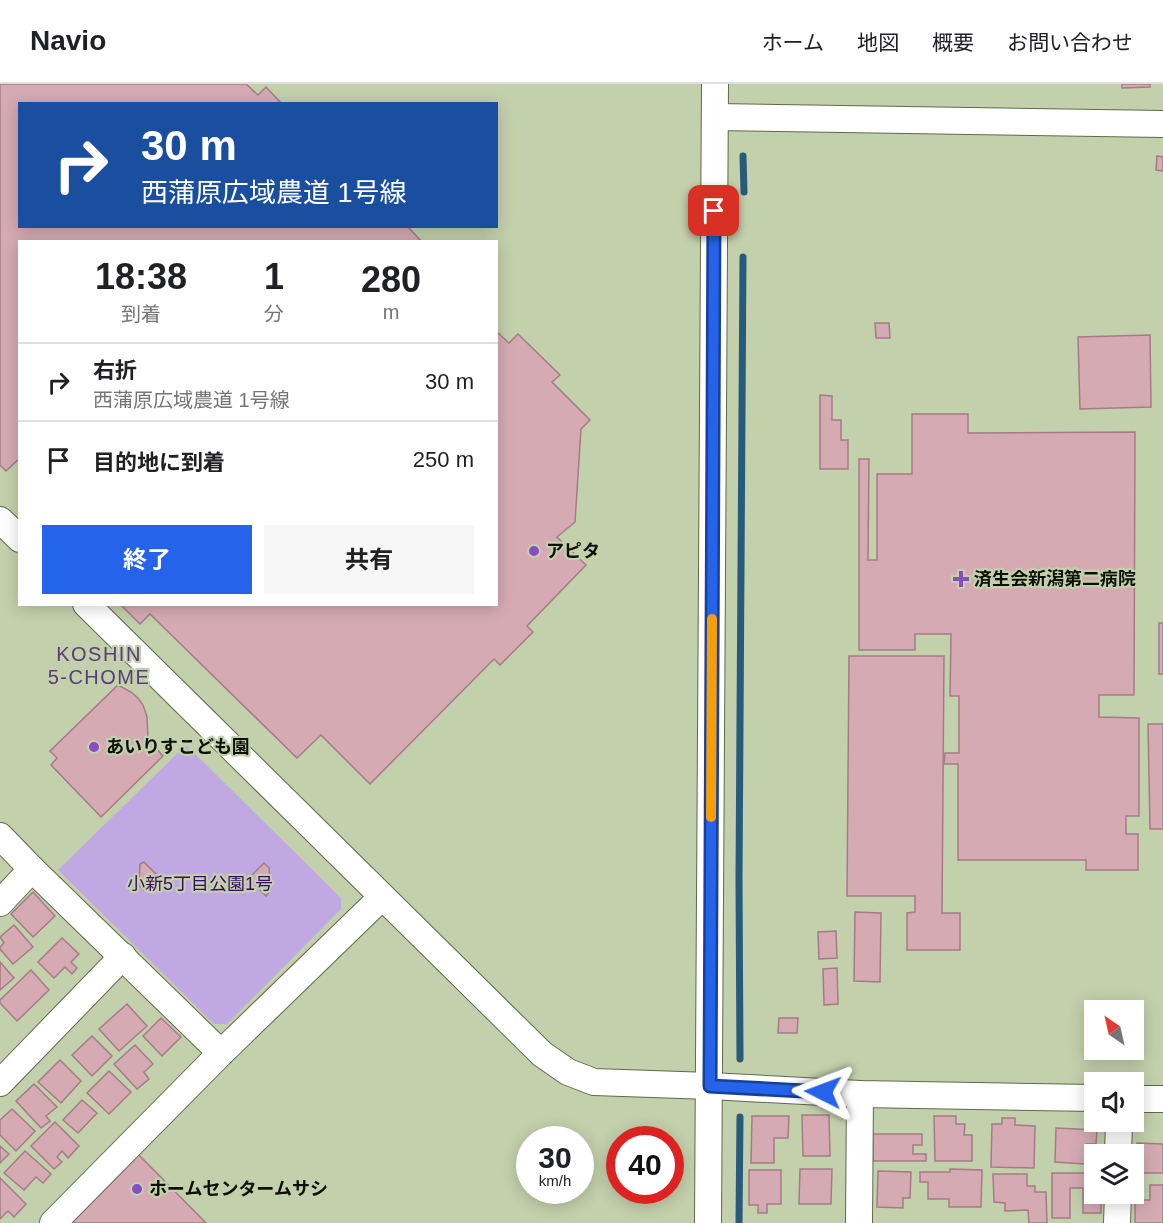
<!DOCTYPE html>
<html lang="ja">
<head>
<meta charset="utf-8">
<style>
  body { margin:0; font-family:Arial,"Noto Sans JP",sans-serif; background:#f6f6f6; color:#202124; height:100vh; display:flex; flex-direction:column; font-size:22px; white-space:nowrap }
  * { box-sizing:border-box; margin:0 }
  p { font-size:20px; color:#757577 }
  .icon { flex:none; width:33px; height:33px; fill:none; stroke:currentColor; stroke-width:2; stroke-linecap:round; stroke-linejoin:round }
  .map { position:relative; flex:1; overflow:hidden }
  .sheet { position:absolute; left:18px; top:156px; width:480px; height:366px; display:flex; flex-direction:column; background:#fff; border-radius:0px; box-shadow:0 3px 15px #0003 }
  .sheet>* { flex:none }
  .hud { position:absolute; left:18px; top:18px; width:480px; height:126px; border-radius:0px; box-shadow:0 3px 15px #0003; background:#1a4fa0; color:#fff; overflow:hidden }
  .needle { width:39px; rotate:326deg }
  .tools { position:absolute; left:1084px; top:916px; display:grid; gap:12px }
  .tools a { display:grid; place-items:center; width:60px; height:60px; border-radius:0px; background:#fff; box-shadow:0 3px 15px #0003; font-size:30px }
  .speed { position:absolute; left:516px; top:1042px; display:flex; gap:12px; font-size:30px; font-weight:700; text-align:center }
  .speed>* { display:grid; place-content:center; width:78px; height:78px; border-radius:50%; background:#fff; box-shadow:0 3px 15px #0003; line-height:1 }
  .speed small { font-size:15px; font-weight:400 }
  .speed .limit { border:9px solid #d22; background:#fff; color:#111 }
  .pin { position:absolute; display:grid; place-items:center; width:51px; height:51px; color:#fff; margin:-26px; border-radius:12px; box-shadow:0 3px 9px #0006 }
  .me { position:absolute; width:66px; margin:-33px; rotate:273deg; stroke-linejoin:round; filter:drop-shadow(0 0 4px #0008) }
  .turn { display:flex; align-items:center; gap:21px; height:126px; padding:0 24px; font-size:27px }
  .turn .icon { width:78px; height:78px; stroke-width:2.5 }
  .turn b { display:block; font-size:42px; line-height:51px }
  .eta { display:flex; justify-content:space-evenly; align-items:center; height:102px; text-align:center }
  .eta b { font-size:36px; font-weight:700; line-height:42px }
  .action { display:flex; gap:12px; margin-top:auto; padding:12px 24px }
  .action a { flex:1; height:69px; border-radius:0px; background:#2563eb; color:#fff; font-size:24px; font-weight:700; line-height:69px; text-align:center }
  .action a+a { background:#f6f6f6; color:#202124 }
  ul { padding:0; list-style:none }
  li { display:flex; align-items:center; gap:18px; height:78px; padding:0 24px; border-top:2px solid #e0e0e0 }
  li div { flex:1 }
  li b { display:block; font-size:22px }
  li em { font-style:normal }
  header { display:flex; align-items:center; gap:36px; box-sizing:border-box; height:84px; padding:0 30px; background:#fff; border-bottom:2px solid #e0e0e0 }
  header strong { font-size:28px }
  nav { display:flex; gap:33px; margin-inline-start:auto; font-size:21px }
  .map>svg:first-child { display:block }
  .green { fill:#c0a9e2 }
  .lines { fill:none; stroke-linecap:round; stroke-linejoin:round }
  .stream { stroke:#285b7b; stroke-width:7 }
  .building { fill:#d5aab3; stroke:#a47c85; stroke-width:1.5 }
  .minor-casing { stroke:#5f6a49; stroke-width:28 }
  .minor { stroke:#fff; stroke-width:26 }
  .route-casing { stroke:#184099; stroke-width:15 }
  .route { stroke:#2563eb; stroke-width:10 }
  .slow { stroke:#f59e0b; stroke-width:10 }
  .poi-dot { fill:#874dc4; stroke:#c3d0ac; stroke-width:2 }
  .labels { text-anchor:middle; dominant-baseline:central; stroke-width:4.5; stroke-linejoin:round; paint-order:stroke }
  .poi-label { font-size:18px; font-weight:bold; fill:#0d1105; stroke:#c3d0ac; text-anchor:start }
  .park-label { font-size:18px; fill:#3a0a60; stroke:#c3d0ac }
  .neighbourhood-label { font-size:20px; letter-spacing:1.5px; fill:#583d79; stroke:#c3d0ac }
</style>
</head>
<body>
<header>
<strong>Navio</strong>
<nav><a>ホーム</a><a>地図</a><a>概要</a><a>お問い合わせ</a></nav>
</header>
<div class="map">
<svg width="1163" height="1139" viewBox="0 0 1163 1139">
  <rect width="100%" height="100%" fill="#c3d0ac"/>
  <!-- green -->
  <path class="green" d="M186 661 341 814V825L227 940H214L58 786Z"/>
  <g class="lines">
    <!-- stream -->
    <g class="stream">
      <path d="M743 72 744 108"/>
      <path d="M740 975 739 795 743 173"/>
      <path d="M739 1139 740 1033"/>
    </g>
  </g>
  <!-- building -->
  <g class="building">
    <path d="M0 0H246L258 11 266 3 282 20H20V142H407L422 158H20V374L6 387 0 381Z"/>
    <path d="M1122 0H1150V3L1122 4Z"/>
    <path d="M1157 72 1163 73V87L1156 86Z"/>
    <path d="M875 239H889L890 254H876Z"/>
    <path d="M496 247 509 259 518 250 560 291 552 298 590 336 581 345 575 438 557 453 586 481 527 542 533 548 500 581 494 575 370 700 321 651 297 674 150 530 140 540 120 520H496Z"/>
    <path d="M1150 251 1151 323 1080 325 1078 253Z"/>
    <path d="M820 311 832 312V336H841V356H848V385H820Z"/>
    <path d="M912 330H968V349L1135 348 1134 611H1099V633L1139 634V732H1126V750H1138V786H1086V776H958V680H944L945 669H959V612H950L951 550H915V566H859V375H869L868 476H877V390H912Z"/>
    <rect x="1159" y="539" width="4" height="51"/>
    <path d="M849 572H944L942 829H960V866H907V829L915 828V812H847Z"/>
    <path d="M118 601 131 608 138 614 143 621 147 633 148 655 163 672 101 733 51 681 57 674 50 667Z"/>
    <path d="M1148 640H1163V745H1150Z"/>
    <path d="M144 778 158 792 144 806 139 802 140 780Z"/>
    <path d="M264 779 269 784 271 805 266 812 249 794Z"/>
    <path d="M33 808 55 832 33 853 11 830Z"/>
    <path d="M855 828 881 829 880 898 854 897Z"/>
    <path d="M14 841 33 863 13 880 0 865V863L4 859 0 853Z"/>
    <path d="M836 847 837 874 819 875 818 848Z"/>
    <path d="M62 854 79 870 71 878 77 884 72 890 65 883 54 894 38 878Z"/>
    <path d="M0 878 14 894 0 906Z"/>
    <path d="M837 884 838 920 824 921 823 885Z"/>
    <path d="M31 886 49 906 17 937 0 919V916Z"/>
    <path d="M127 920 147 942 119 967 99 945Z"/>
    <path d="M161 934 181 953 162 972 143 952Z"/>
    <path d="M779 934H798L797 949H778Z"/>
    <path d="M92 952 112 972 92 992 72 971Z"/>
    <path d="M135 961 153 980 144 988 149 995 137 1005 114 980Z"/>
    <path d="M60 976 81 997 61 1019 38 998Z"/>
    <path d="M109 987 131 1008 109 1030 87 1009Z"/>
    <path d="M34 1000 57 1023 46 1032 50 1037 41 1044 16 1017Z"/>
    <path d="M82 1016 97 1029 78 1049 63 1036Z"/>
    <path d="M12 1025 35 1047 16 1067 0 1051V1036Z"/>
    <path d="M802 1031H829L830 1072H803Z"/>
    <path d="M752 1032H789L788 1054H774V1079H751Z"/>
    <path d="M934 1032H956V1040H965L964 1051H972V1077H935Z"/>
    <path d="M1002 1034H1015V1041L1035 1042 1034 1084 991 1083 992 1040H1002Z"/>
    <path d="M55 1038 79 1062 68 1074 62 1067 57 1073 62 1078 54 1085 31 1062Z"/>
    <path d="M1056 1044 1097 1046 1096 1060H1086L1085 1080 1055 1078Z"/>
    <path d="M873 1050H922V1061H913V1070H926V1077H873Z"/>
    <path d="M1137 1059 1163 1060V1089H1136Z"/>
    <path d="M0 1062 9 1070 0 1079Z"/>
    <path d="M25 1067 51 1090 43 1099 36 1093 24 1106 4 1089Z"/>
    <path d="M138 1070 206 1139H68Z"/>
    <path d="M800 1085H832L831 1120H799Z"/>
    <path d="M950 1085 982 1086 981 1123H949V1115H928V1098H920V1088H950Z"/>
    <path d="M749 1086H781V1120H767V1129H758V1121H749Z"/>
    <path d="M878 1087 911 1088 910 1114H903V1124L877 1123Z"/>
    <path d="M1052 1089H1095V1110H1101V1129H1083V1104H1070V1134H1052Z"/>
    <path d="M993 1090H1027V1102H1035V1108H1046L1047 1139H1029L1028 1126 1005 1127V1119L994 1118Z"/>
    <path d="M0 1094 26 1120 14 1133 8 1127 0 1135Z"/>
    <path d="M1150 1101H1163V1139H1135V1116H1150Z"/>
  </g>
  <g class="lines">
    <defs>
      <g id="minor">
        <path d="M715 33 1163 40"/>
        <path d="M0 436 20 455"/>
        <path d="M86 520 542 970 568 988 594 998 710 1002 860 1010 1095 1014"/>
        <path d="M0 752 32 785 221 969"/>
        <path d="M0 819 32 785"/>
        <path d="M0 999 123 872"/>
        <path d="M1134 1015H1163"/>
        <path d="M1118 1071 1119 1038"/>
        <path d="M53 1139 221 969 382 813"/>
        <path d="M708 1139 715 0"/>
        <path d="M859 1139 860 1010"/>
        <path d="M1117 1139 1118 1110"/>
      </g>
    </defs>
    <!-- minor casing -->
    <use href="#minor" class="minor-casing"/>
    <!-- minor -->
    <use href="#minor" class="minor"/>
  </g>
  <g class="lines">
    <defs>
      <path id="route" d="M714 127 710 1002 823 1008"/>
    </defs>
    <!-- route casing -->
    <use href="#route" class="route-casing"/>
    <!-- route -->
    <use href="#route" class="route"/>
    <!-- slow -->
    <path class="slow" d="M711 733 712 535"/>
  </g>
  <!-- markers -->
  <g class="poi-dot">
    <circle cx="534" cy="467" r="6"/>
    <path d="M958 486h6v6h6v6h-6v6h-6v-6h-6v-6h6z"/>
    <circle cx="94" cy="663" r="6"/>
    <circle cx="137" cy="1105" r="6"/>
  </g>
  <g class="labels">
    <!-- poi labels -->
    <g class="poi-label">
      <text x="546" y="467">アピタ</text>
      <text x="974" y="495">済生会新潟第二病院</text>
      <text x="106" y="663">あいりすこども園</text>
      <text x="149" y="1105">ホームセンタームサシ</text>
    </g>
    <!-- park labels -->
    <g class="park-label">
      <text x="200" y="800">小新5丁目公園1号</text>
    </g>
    <!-- neighbourhood labels -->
    <g class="neighbourhood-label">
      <text x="99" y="570">KOSHIN<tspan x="99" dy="23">5-CHOME</tspan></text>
    </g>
  </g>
</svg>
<div class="tools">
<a><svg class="needle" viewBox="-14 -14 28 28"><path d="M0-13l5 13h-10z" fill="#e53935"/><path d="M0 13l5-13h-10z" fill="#757577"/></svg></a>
<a><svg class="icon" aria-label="sound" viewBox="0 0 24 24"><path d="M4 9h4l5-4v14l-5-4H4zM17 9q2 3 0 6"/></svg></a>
<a><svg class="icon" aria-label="layers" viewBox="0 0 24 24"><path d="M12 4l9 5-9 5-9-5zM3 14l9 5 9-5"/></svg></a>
</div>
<div class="speed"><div>30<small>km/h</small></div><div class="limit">40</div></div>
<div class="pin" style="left:714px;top:127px;background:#d93025"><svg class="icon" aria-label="arrive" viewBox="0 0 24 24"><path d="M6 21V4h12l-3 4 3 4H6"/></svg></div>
<svg class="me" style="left:823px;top:1008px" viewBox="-20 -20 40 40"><path d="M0-17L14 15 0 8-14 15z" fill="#2563eb" stroke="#fff" stroke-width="4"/></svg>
<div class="hud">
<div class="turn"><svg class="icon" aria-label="right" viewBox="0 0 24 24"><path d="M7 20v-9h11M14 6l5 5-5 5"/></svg><div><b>30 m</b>西蒲原広域農道 1号線</div></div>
</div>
<section class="sheet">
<div class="eta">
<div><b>18:38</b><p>到着</p></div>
<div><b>1</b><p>分</p></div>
<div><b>280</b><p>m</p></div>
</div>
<ul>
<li><svg class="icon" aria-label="right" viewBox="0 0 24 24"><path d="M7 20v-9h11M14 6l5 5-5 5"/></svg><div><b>右折</b><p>西蒲原広域農道 1号線</p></div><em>30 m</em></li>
<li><svg class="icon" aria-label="arrive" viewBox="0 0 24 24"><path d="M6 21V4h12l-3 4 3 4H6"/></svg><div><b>目的地に到着</b></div><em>250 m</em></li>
</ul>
<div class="action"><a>終了</a><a>共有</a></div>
</section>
</div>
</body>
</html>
